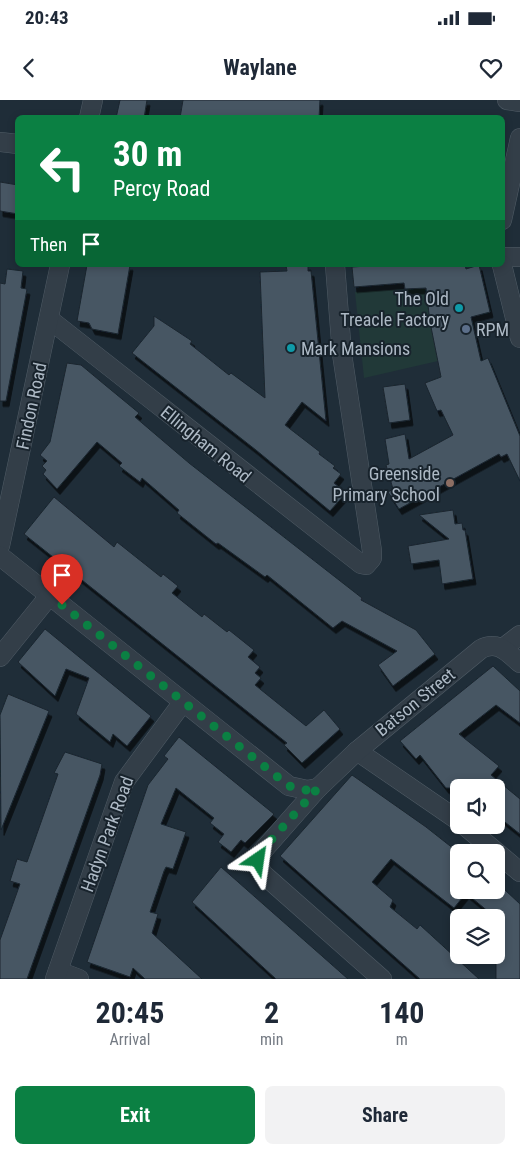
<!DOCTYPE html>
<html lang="en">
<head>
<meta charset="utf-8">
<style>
  body { margin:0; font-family:"Roboto Condensed",sans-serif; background:#f2f2f3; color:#1f2937; height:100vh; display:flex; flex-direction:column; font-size:19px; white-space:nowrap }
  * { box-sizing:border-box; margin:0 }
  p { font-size:16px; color:#747a83 }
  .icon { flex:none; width:28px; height:28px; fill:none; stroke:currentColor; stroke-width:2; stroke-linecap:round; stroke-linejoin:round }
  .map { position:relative; height:879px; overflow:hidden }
  .sheet { display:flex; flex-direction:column; background:#fff; flex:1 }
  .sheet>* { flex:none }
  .banner { position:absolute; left:15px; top:15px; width:490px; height:152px; border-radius:8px; box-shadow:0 2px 8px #0003; background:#0b8043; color:#fff; overflow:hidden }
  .tools { position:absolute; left:450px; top:679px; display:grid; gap:10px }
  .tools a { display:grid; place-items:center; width:55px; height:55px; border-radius:8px; background:#fff; box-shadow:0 2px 8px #0003; font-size:25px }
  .pin { position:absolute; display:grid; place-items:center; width:42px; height:42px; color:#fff; margin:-51px -21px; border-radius:50% 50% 50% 0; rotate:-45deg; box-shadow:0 0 5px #0007 }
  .pin .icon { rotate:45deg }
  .me { position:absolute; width:55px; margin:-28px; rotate:32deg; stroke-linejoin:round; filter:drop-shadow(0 0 4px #0008) }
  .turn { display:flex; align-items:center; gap:18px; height:105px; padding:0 15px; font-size:22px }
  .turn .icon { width:65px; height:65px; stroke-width:2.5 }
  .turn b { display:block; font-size:35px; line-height:42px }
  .then { display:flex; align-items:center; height:48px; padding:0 15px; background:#0003; gap:10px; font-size:19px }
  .eta { display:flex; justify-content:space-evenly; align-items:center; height:85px; text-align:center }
  .eta b { font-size:30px; font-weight:700; line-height:35px }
  .button { display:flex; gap:10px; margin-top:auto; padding:10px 15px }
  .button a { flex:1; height:58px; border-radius:8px; background:#0b8043; color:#fff; font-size:20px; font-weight:700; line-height:58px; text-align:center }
  .button a+a { background:#f2f2f3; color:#1f2937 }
  .status { display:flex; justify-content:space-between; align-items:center; height:35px; padding:0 25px; background:#fff; direction:ltr }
  .status svg { height:14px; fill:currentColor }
  header { display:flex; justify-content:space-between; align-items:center; height:65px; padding:0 15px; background:#fff; font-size:22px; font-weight:700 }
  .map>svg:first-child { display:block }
  .green { fill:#213938 }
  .building { fill:#475764; stroke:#1a252f; filter:url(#shadow) }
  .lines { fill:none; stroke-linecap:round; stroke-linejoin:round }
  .minor-casing { stroke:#505c66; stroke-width:20 }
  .minor { stroke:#333e48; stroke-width:19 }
  .route { stroke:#0b8043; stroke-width:9; stroke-dasharray:0 16.2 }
  .culture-dot { fill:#0f9aa8; stroke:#18232c; stroke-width:2 }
  .service-dot { fill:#5c6f8a; stroke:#18232c; stroke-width:2 }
  .education-dot { fill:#8d6e63; stroke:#18232c; stroke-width:2 }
  .labels { text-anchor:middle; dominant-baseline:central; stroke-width:4; stroke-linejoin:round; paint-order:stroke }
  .poi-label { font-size:18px; fill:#adb9c5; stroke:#18232c; text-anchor:end }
  .street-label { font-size:18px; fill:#adb9c5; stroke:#18232c }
</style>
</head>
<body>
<div class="status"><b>20:43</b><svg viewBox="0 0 49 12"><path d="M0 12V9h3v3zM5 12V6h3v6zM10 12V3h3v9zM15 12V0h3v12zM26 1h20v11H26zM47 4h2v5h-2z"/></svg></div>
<header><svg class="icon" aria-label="back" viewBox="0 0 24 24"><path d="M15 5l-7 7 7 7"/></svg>Waylane<svg class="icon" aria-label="heart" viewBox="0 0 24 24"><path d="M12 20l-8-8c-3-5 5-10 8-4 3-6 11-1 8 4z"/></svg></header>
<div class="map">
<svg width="520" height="879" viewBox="0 0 520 879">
  <defs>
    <filter id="shadow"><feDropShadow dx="3" dy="5.5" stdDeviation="0" flood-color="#0009"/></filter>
  </defs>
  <rect width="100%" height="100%" fill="#1f2d38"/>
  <!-- green -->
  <path class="green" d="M426 188 438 261 364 278 355 192Z"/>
  <!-- building -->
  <g class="building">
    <path d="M120 0H147L144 18H116Z"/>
    <path d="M183 0H320L319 18H180Z"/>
    <path d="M0 82 18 85V114L0 111Z"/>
    <path d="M87 165H130L118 234 92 229 89 223 77 221Z"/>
    <path d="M286 165H308V171H311L326 321 302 302 285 325 320 352 319 354 335 366 333 368 341 374 334 383 346 393 330 411 256 350 132 253 154 226V216L192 241 190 244 229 275 231 273 265 298 260 172 287 171Z"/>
    <path d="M384 165H465L466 169 479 165 490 212 471 217 481 261 488 258 520 336V381L507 354 501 357 499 354 399 409 388 392 393 389 386 365 389 364 385 339 405 334 409 359 453 335 441 310 437 311 425 283 441 277 430 222 426 188 405 189 404 183 354 187 352 167Z"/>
    <path d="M7 169 23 171 21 188 27 189 6 301H0V183L5 184Z"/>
    <path d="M67 263 81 265 105 285 139 313 135 317 189 363 362 498 361 500 416 530 435 554 393 586 378 565 397 551 342 521 333 528 267 475 265 477 218 443 216 444 177 413 179 410 142 378 140 382 119 366 122 363 97 342 57 389 43 374 46 370 42 366 47 361 40 355 50 342Z"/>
    <path d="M405 284 410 320 389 323 383 287Z"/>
    <path d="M54 397 114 447 117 442 161 477 163 474 178 486 172 493 202 517 204 514 227 532 229 530 254 550 248 557 260 567 255 573 261 578 255 585 306 626 324 610 340 629 302 663 284 645 287 643 24 434Z"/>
    <path d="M453 410 455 424 462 423 463 430H465L473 479 442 484 439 460 411 464 408 446 449 439 419 415Z"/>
    <path d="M45 529 151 616 127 646 113 634 110 642 76 614 89 578 66 569 55 596 18 562Z"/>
    <path d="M493 566 520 591V623L496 605 459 634 499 666 491 675 520 699V734L496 715V688H446L420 655 416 659 400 641Z"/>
    <path d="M8 594 49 611 1 730 0 615Z"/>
    <path d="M179 637 274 714 245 743 241 740 231 752 218 742 224 734 210 723 214 718 176 688 161 724 186 732 173 769 166 767 164 771 150 812 158 814 152 833 202 879H145L133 868 130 877 87 862 148 685 168 659 164 656Z"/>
    <path d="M65 652 102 664 100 675 27 879H0V840L20 784 10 781 17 759 27 762 58 674 54 673Z"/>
    <path d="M352 675 426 727 459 753V790H505L520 804V879H496V818L466 793 454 808 391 759 372 782 393 800 390 807 417 829 420 825 479 879H420L280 756Z"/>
    <path d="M221 767 322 856 348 879H276L192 802Z"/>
  </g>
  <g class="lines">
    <defs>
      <g id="minor">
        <path d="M507 0 520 2"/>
        <path d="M89 18 93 0"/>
        <path d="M0 42 18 44"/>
        <path d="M502 120 520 38"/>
        <path d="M502 157H520"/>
        <path d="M502 165 520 238"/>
        <path d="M49 219 361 464 366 465 372 458V451L342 254 335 165"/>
        <path d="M0 446 60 165"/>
        <path d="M0 456 289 686 307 690 318 688"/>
        <path d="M503 548 520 535"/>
        <path d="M0 557 50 495"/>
        <path d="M357 651 459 721"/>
        <path d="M464 725 520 772"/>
        <path d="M58 871 79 879"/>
        <path d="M55 879 124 682 183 602"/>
        <path d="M382 879 263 774 258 765 259 755 318 688 357 651 481 549C498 540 508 553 520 563"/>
      </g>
    </defs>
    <!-- minor casing -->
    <use href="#minor" class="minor-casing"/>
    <!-- minor -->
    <use href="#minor" class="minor"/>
  </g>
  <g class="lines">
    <!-- route -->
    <path class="route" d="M62 505 289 686 306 690 318 688 263 749 258 760"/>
  </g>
  <!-- markers -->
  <g class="culture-dot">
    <circle cx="459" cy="208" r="5"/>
    <circle cx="291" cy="248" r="5"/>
  </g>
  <circle class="service-dot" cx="466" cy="229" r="5"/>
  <circle class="education-dot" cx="450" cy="383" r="5"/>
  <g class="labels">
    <!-- poi labels -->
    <g class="poi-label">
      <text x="449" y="198">The Old<tspan x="449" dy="21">Treacle Factory</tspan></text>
      <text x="476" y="229" text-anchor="start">RPM</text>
      <text x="301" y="248" text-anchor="start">Mark Mansions</text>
      <text x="440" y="373">Greenside<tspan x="440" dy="21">Primary School</tspan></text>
    </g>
    <!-- street labels -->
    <g class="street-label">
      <text transform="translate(31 306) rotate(-78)">Findon Road</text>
      <text transform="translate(206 344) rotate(39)">Ellingham Road</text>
      <text transform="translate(415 602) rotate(-39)">Batson Street</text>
      <text transform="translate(107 734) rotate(-70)">Hadyn Park Road</text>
    </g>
  </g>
</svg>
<div class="tools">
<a><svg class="icon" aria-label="sound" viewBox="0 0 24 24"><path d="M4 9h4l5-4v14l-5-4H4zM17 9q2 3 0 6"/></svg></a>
<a><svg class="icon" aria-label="search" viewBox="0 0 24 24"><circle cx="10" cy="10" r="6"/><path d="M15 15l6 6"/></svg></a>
<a><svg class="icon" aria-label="layers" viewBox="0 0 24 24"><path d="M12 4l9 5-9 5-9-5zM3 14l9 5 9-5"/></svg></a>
</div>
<div class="pin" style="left:62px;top:505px;background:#d93025"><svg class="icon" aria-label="arrive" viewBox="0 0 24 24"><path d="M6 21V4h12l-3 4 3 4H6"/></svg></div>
<svg class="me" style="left:258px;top:760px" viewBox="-20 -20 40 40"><path d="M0-17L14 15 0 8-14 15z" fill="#0b8043" stroke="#fff" stroke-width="4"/></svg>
<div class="banner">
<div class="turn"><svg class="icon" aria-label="left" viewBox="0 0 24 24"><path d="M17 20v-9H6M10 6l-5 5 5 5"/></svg><div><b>30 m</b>Percy Road</div></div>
<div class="then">Then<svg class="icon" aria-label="arrive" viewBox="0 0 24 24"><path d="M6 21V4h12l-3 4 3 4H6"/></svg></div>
</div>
</div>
<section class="sheet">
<div class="eta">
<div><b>20:45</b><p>Arrival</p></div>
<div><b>2</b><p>min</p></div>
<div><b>140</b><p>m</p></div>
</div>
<div class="button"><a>Exit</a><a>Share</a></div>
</section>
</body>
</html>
